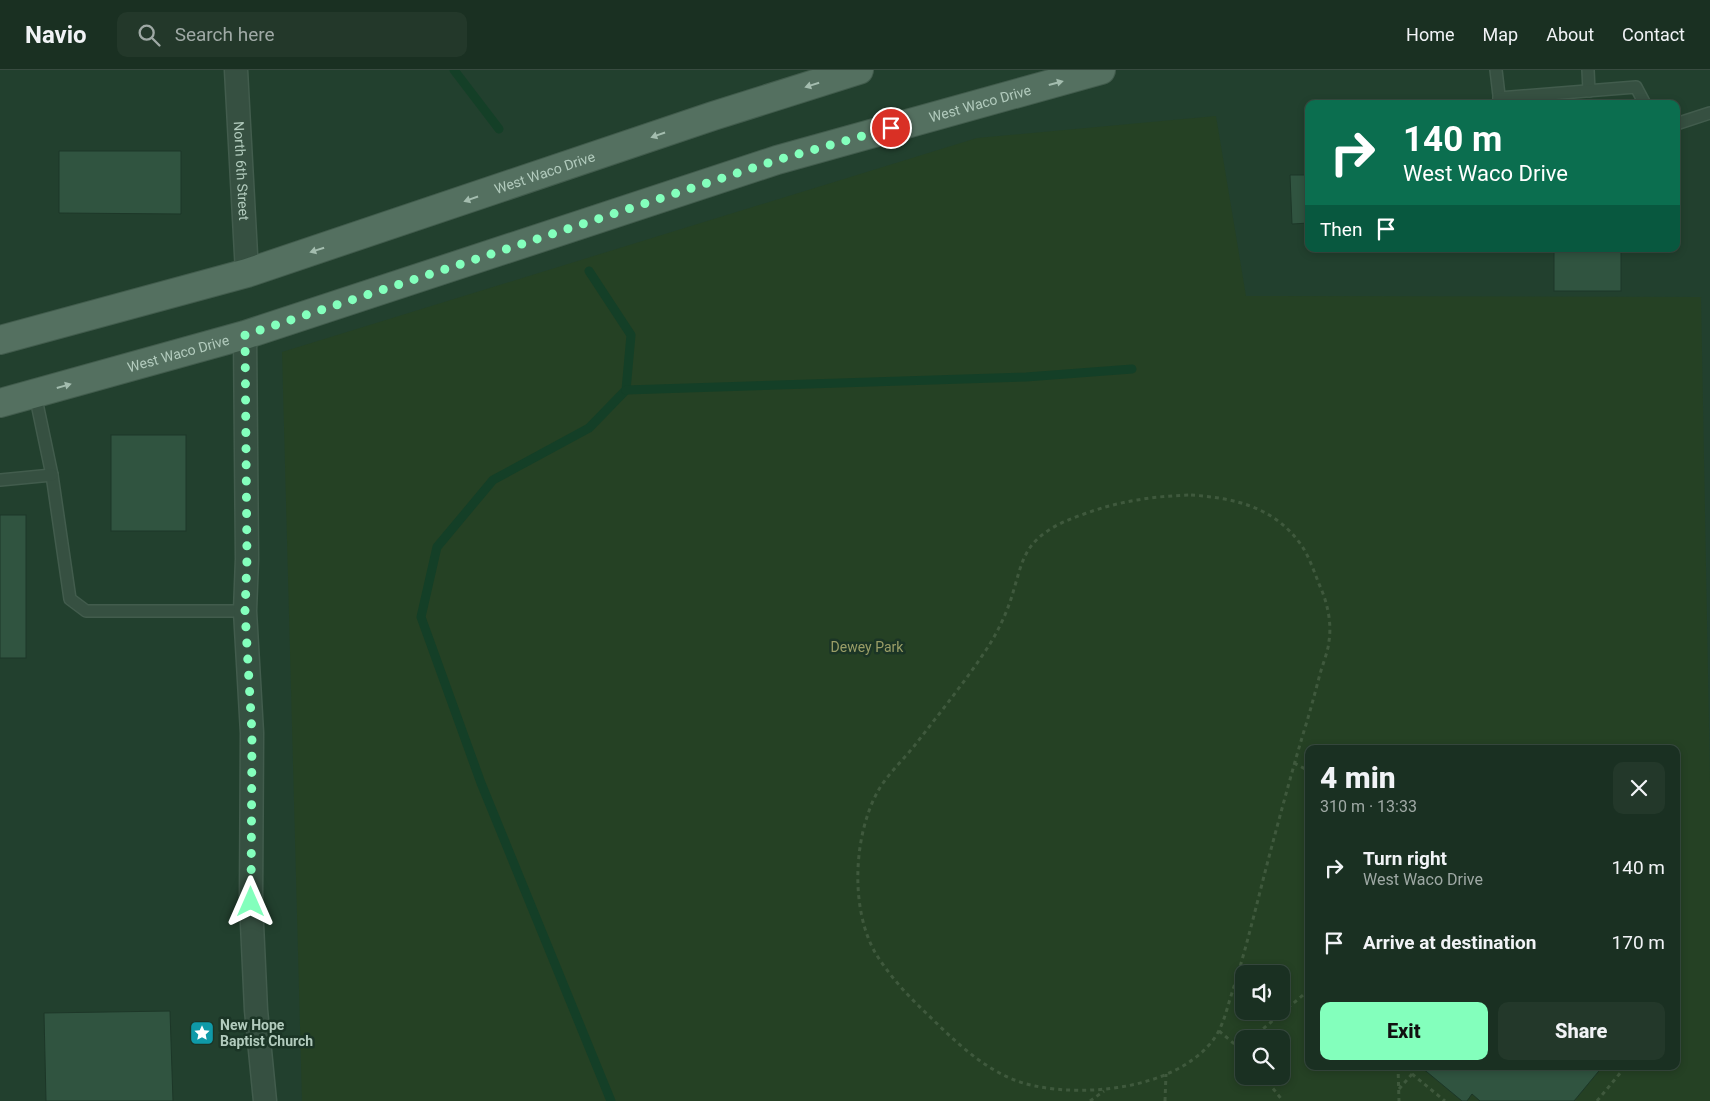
<!DOCTYPE html>
<html lang="en">
<head>
<meta charset="utf-8">
<style>
  body { margin:0; font-family:Roboto,sans-serif; background:#23382a; color:#f1f3f6; height:100vh; display:flex; flex-direction:column; font-size:19px; white-space:nowrap }
  * { box-sizing:border-box; margin:0 }
  p { font-size:16px; color:#9fa9a5 }
  .icon { flex:none; width:28px; height:28px; fill:none; stroke:currentColor; stroke-width:2; stroke-linecap:round; stroke-linejoin:round }
  .map { position:relative; flex:1; overflow:hidden }
  .drawer { position:absolute; left:1305px; top:675px; width:375px; height:325px; display:flex; flex-direction:column; background:#1a3022; border-radius:10px; box-shadow:0 2px 8px #0003,0 0 0 1px #384b40 }
  .drawer>* { flex:none }
  .banner { position:absolute; left:1305px; top:30px; width:375px; height:152px; border-radius:10px; box-shadow:0 2px 8px #0003,0 0 0 1px #384b40; background:#0b6e4f; color:#fff; overflow:hidden }
  .tools { position:absolute; left:1235px; top:895px; display:grid; gap:10px }
  .tools a { display:grid; place-items:center; width:55px; height:55px; border-radius:10px; background:#1a3022; box-shadow:0 2px 8px #0003,0 0 0 1px #384b40; font-size:25px }
  .pin { position:absolute; display:grid; place-items:center; width:42px; height:42px; color:#fff; margin:-21px; border:2px solid #fff; border-radius:50%; box-shadow:0 1px 5px #0007 }
  .me { position:absolute; width:55px; margin:-28px; rotate:0deg; stroke-linejoin:round; filter:drop-shadow(0 0 4px #0008) }
  .turn { display:flex; align-items:center; gap:18px; height:105px; padding:0 15px; font-size:22px }
  .turn .icon { width:65px; height:65px; stroke-width:2.5 }
  .turn b { display:block; font-size:35px; line-height:42px }
  .then { display:flex; align-items:center; height:48px; padding:0 15px; background:#0003; gap:10px; font-size:19px }
  .round { display:grid; place-items:center; flex:none; width:52px; height:52px; border-radius:10px; background:#23382a }
  .summary { display:flex; align-items:center; justify-content:space-between; height:85px; padding:0 15px }
  h1 { font-size:30px; font-weight:800; line-height:38px }
  .primary-button { display:flex; gap:10px; margin-top:auto; padding:10px 15px }
  .primary-button a { flex:1; height:58px; border-radius:10px; background:#83ffbc; color:#111; font-size:20px; font-weight:800; line-height:58px; text-align:center }
  .primary-button a+a { background:#23382a; color:#f1f3f6 }
  ul { padding:0; list-style:none }
  li { display:flex; align-items:center; gap:15px; height:75px; padding:0 15px }
  li div { flex:1 }
  li b { display:block; font-size:19px }
  li em { font-style:normal }
  header { display:flex; align-items:center; gap:30px; box-sizing:border-box; height:70px; padding:0 25px; background:#1a3022; border-bottom:1px solid #384b40 }
  header strong { font-size:24px }
  nav { display:flex; gap:28px; margin-inline-start:auto; font-size:18px }
  .search { width:350px; height:45px; background:#23382a; display:flex; align-items:center; gap:12px; box-sizing:border-box; padding:0 18px; border-radius:10px; color:#9fa9a5; font-size:19px }
  .map>svg:first-child { display:block }
  .green { fill:#254124; fill-rule:evenodd }
  .lines { fill:none; stroke-linecap:round; stroke-linejoin:round }
  .stream { stroke:#143f27; stroke-width:9 }
  .building { fill:#305440; stroke:#1d3728 }
  .lane-casing { stroke:#425c4d; stroke-width:14 }
  .street-casing { stroke:#425c4d; stroke-width:25 }
  .primary-casing { stroke:#425c4d; stroke-width:30 }
  .path { stroke:#3f593d; stroke-width:3; stroke-dasharray:4 4; stroke-linecap:butt }
  .lane { stroke:#365041; stroke-width:11 }
  .street { stroke:#365041; stroke-width:22 }
  .primary { stroke:#547060; stroke-width:28 }
  .oneway { fill:#a4bdaf }
  .route { stroke:#83ffbc; stroke-width:9; stroke-dasharray:0 16.2 }
  .labels { text-anchor:middle; dominant-baseline:central; stroke-width:5; stroke-linejoin:round; paint-order:stroke }
  .street-label { font-size:14px; fill:#b2cbbd; stroke:#1b3526 }
  .park-label { font-size:14px; fill:#9a9e67; stroke:#1b3526 }
  .poi-label { font-size:14px; font-weight:bold; fill:#b2cbbd; stroke:#1b3526; text-anchor:start }
</style>
</head>
<body>
<header>
<strong>Navio</strong>
<div class="search"><svg class="icon" aria-label="search" viewBox="0 0 24 24"><circle cx="10" cy="10" r="6"/><path d="M15 15l6 6"/></svg>Search here</div>
<nav><a>Home</a><a>Map</a><a>About</a><a>Contact</a></nav>
</header>
<div class="map">
<svg width="1710" height="1031" viewBox="0 0 1710 1031">
  <rect width="100%" height="100%" fill="#22402e"/>
  <!-- green -->
  <path class="green" d="M1216 46 1246 226 1701 227 1710 712V1031H302L282 282 977 68ZM1309 679H1676V996H1309ZM1244 904H1281V941H1244ZM1244 969H1281V1006H1244Z"/>
  <g class="lines">
    <!-- stream -->
    <g class="stream">
      <path d="M454 0 499 59"/>
      <path d="M589 201 631 265 626 320 589 358 493 410 437 477 421 547 481 713 611 1031"/>
      <path d="M626 320 1026 307 1132 299"/>
    </g>
  </g>
  <!-- building -->
  <g class="building">
    <path d="M59 81H181V144L59 143Z"/>
    <path d="M1290 105H1309V153L1292 154Z"/>
    <rect x="1554" y="179" width="67" height="42"/>
    <rect x="111" y="365" width="75" height="96"/>
    <rect x="0" y="445" width="26" height="143"/>
    <path d="M170 941 173 1031H46L44 943Z"/>
    <path d="M1603 996 1574 1031H1480L1472 1024 1467 1031H1462L1421 997Z"/>
  </g>
  <g class="lines">
    <defs>
      <g id="lane">
        <path d="M1496 0 1500 34"/>
        <path d="M1588 0 1589 21"/>
        <path d="M1499 28 1636 17 1645 34"/>
        <path d="M1676 54 1710 43"/>
        <path d="M35 324 52 405 70 529 86 541H245"/>
        <path d="M0 410 52 405"/>
      </g>
      <g id="street">
        <path id="s1" d="M236 0 247 203"/>
        <path d="M245 265 247 489 245 541 252 663 251 832 256 940 265 1031"/>
      </g>
      <g id="primary">
        <path id="s2" d="M0 270 247 203 713 46 859 0"/>
        <path id="s3" d="M0 333 245 265 777 90 1101 0"/>
      </g>
    </defs>
    <!-- lane casing -->
    <use href="#lane" class="lane-casing"/>
    <!-- street casing -->
    <use href="#street" class="street-casing"/>
    <!-- primary casing -->
    <use href="#primary" class="primary-casing"/>
    <!-- path -->
    <g class="path">
      <path d="M1191 425C1235 428 1275 437 1302 476 1309 487 1314 501 1319 514 1327 531 1332 552 1329 571 1328 582 1323 593 1320 604 1315 623 1310 642 1304 661 1292 701 1281 742 1270 783 1257 832 1246 881 1230 929 1225 946 1221 962 1209 975 1171 1018 1089 1027 1035 1016 990 1007 957 973 925 942 907 925 889 905 876 884 850 840 853 766 878 721 887 705 903 690 915 675 939 644 964 613 986 580 998 562 1008 541 1014 519 1021 496 1024 477 1046 462 1057 454 1070 449 1084 444 1119 431 1154 426 1191 425Z"/>
      <path d="M1294 693 1309 701"/>
      <path d="M1219 961 1244 982"/>
      <path d="M1251 969 1309 920"/>
      <path d="M1398 996 1399 1031"/>
      <path d="M1412 1004 1445 1031"/>
      <path d="M1263 1006 1283 1031"/>
      <path d="M1399 1019 1412 1004 1413 996"/>
      <path d="M1090 1031 1104 1021"/>
      <path d="M1165 1031 1166 1004"/>
      <path d="M1597 1031 1626 996"/>
    </g>
    <!-- lane -->
    <use href="#lane" class="lane"/>
    <!-- street -->
    <use href="#street" class="street"/>
    <!-- primary -->
    <use href="#primary" class="primary"/>
  </g>
  <!-- one-way arrows -->
  <defs><path id="oneway-solid" d="M-6-.8H1V-3.2L6.5 0L1 3.2V.8H-6Z" transform="scale(1.25)"/></defs>
  <g class="oneway">
    <use href="#oneway-solid" transform="translate(1056 13) rotate(-15)"/>
    <use href="#oneway-solid" transform="translate(812 15) rotate(162)"/>
    <use href="#oneway-solid" transform="translate(658 65) rotate(161)"/>
    <use href="#oneway-solid" transform="translate(471 129) rotate(161)"/>
    <use href="#oneway-solid" transform="translate(317 180) rotate(162)"/>
    <use href="#oneway-solid" transform="translate(64 316) rotate(-16)"/>
  </g>
  <g class="lines">
    <!-- route -->
    <path class="route" d="M251 832 252 663 245 541 247 489 245 265 777 90 891 58"/>
  </g>
  <!-- icons -->
  <defs>
    <symbol id="sight-square" viewBox="-11 -11 22 22"><rect x="-9" y="-9" width="18" height="18" rx="4" fill="#0f9aa8" stroke="#1b3526"/><path d="M0-6L1.8-2.2L6-1.7L2.9 1.2L3.7 5.4L0 3.3L-3.7 5.4L-2.9 1.2L-6-1.7L-1.8-2.2Z" fill="#fff"/></symbol>
  </defs>
  <g fill-rule="evenodd">
    <use href="#sight-square" x="188" y="949" width="28" height="28"/>
  </g>
  <g class="labels">
    <!-- street labels -->
    <g class="street-label">
      <text stroke="none"><textPath href="#s3" startOffset="1025">West Waco Drive</textPath></text>
      <text stroke="none"><textPath href="#s1" startOffset="101">North 6th Street</textPath></text>
      <text stroke="none"><textPath href="#s2" startOffset="570">West Waco Drive</textPath></text>
      <text stroke="none"><textPath href="#s3" startOffset="185">West Waco Drive</textPath></text>
    </g>
    <!-- park labels -->
    <g class="park-label">
      <text x="867" y="577">Dewey Park</text>
    </g>
    <!-- poi labels -->
    <g class="poi-label">
      <text x="220" y="955">New Hope<tspan x="220" dy="16">Baptist Church</tspan></text>
    </g>
  </g>
</svg>
<div class="tools">
<a><svg class="icon" aria-label="sound" viewBox="0 0 24 24"><path d="M4 9h4l5-4v14l-5-4H4zM17 9q2 3 0 6"/></svg></a>
<a><svg class="icon" aria-label="search" viewBox="0 0 24 24"><circle cx="10" cy="10" r="6"/><path d="M15 15l6 6"/></svg></a>
</div>
<div class="pin" style="left:891px;top:58px;background:#d93025"><svg class="icon" aria-label="arrive" viewBox="0 0 24 24"><path d="M6 21V4h12l-3 4 3 4H6"/></svg></div>
<svg class="me" style="left:251px;top:832px" viewBox="-20 -20 40 40"><path d="M0-17L14 15 0 8-14 15z" fill="#83ffbc" stroke="#fff" stroke-width="4"/></svg>
<div class="banner">
<div class="turn"><svg class="icon" aria-label="right" viewBox="0 0 24 24"><path d="M7 20v-9h11M14 6l5 5-5 5"/></svg><div><b>140 m</b>West Waco Drive</div></div>
<div class="then">Then<svg class="icon" aria-label="arrive" viewBox="0 0 24 24"><path d="M6 21V4h12l-3 4 3 4H6"/></svg></div>
</div>
<section class="drawer">
<div class="summary"><div><h1>4 min</h1><p>310 m · 13:33</p></div><a class="round"><svg class="icon" aria-label="close" viewBox="0 0 24 24"><path d="M6 6l12 12M18 6L6 18"/></svg></a></div>
<ul>
<li><svg class="icon" aria-label="right" viewBox="0 0 24 24"><path d="M7 20v-9h11M14 6l5 5-5 5"/></svg><div><b>Turn right</b><p>West Waco Drive</p></div><em>140 m</em></li>
<li><svg class="icon" aria-label="arrive" viewBox="0 0 24 24"><path d="M6 21V4h12l-3 4 3 4H6"/></svg><div><b>Arrive at destination</b></div><em>170 m</em></li>
</ul>
<div class="primary-button"><a>Exit</a><a>Share</a></div>
</section>
</div>
</body>
</html>
